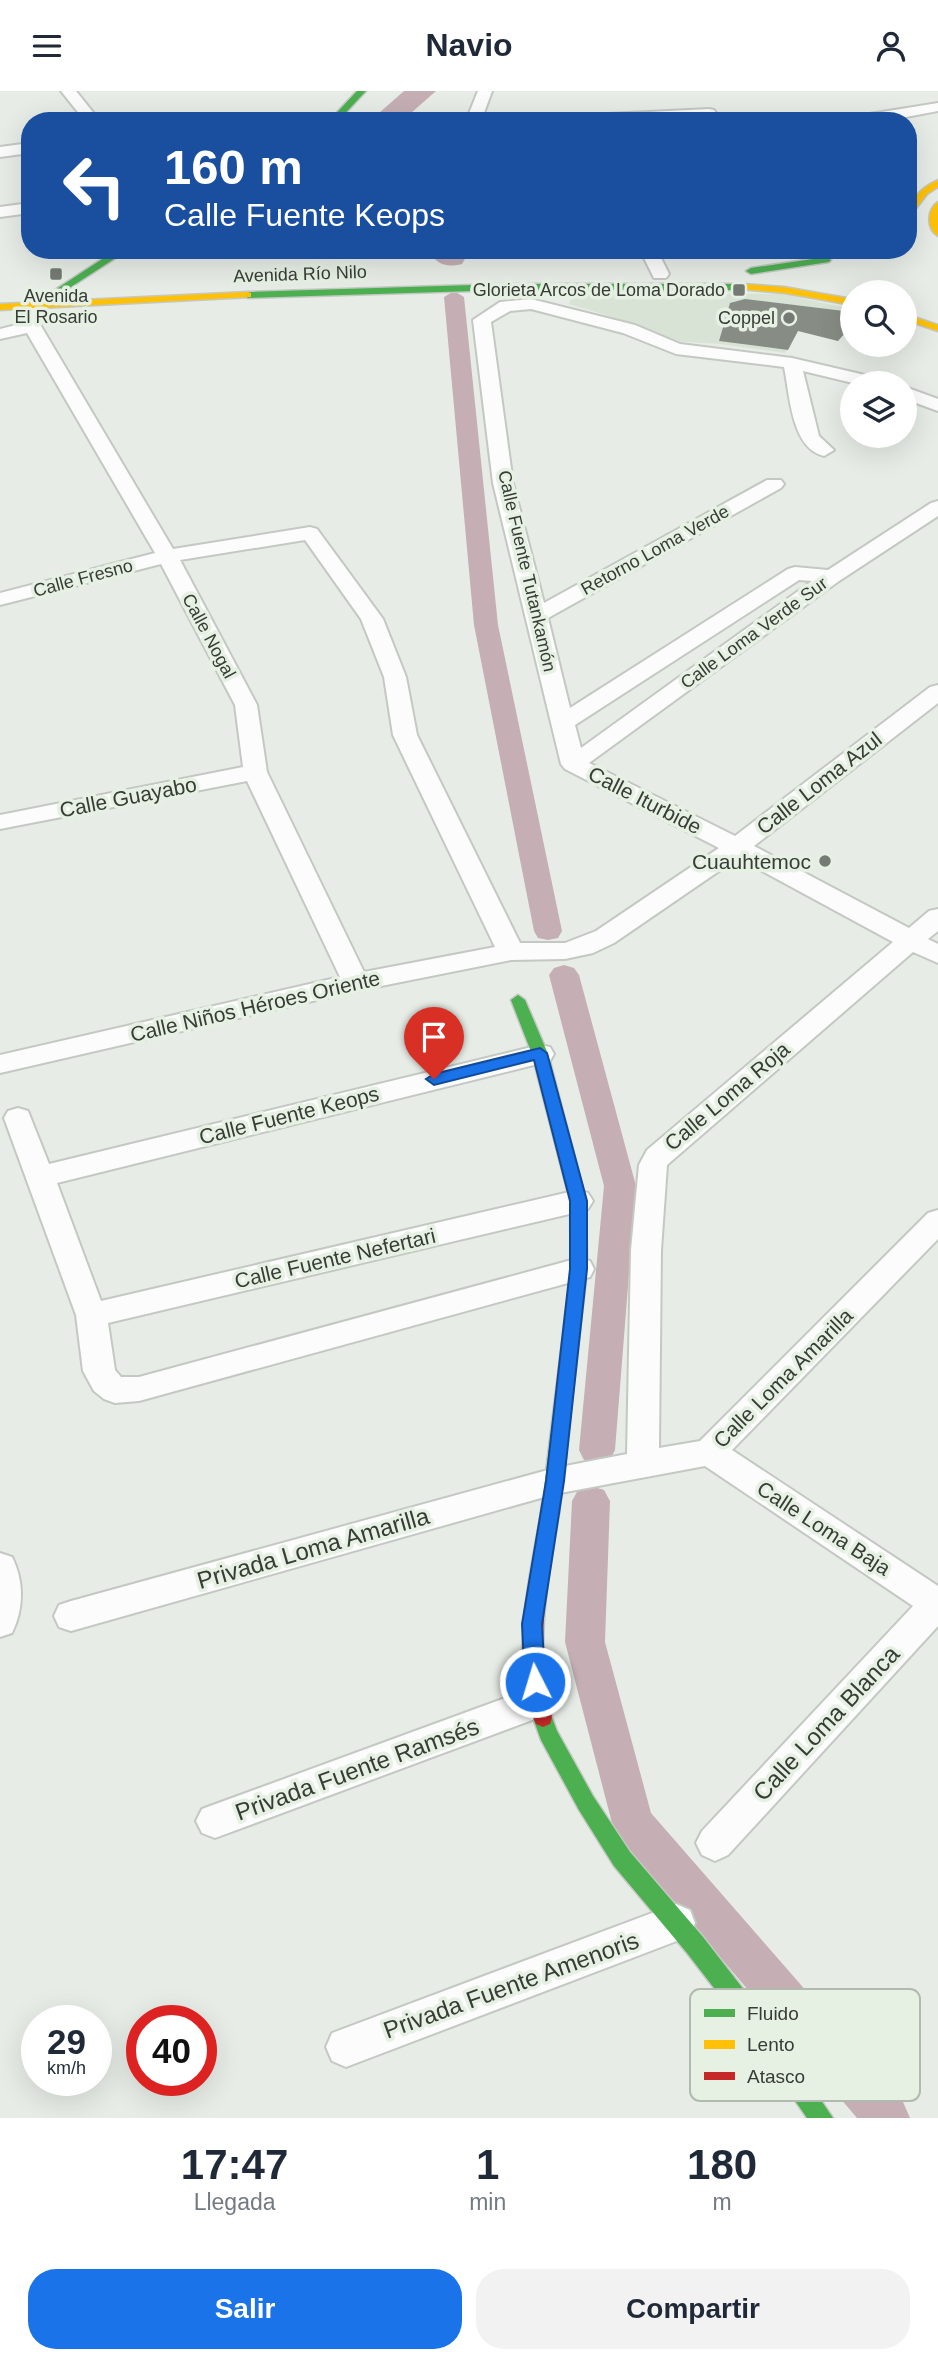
<!DOCTYPE html>
<html lang="es">
<head>
<meta charset="utf-8">
<style>
  body { margin:0; font-family:Arial,sans-serif; background:#f2f2f3; color:#1f2937; height:100vh; display:flex; flex-direction:column; font-size:26px; white-space:nowrap }
  * { box-sizing:border-box; margin:0 }
  p { font-size:23px; color:#747a83 }
  .icon { flex:none; width:38px; height:38px; fill:none; stroke:currentColor; stroke-width:2; stroke-linecap:round; stroke-linejoin:round }
  .map { position:relative; height:2027px; overflow:hidden }
  .sheet { display:flex; flex-direction:column; background:#fff; flex:1 }
  .sheet>* { flex:none }
  .guide { position:absolute; left:21px; top:21px; width:896px; height:147px; border-radius:28px; box-shadow:0 7px 28px #0002; background:#1a4fa0; color:#fff; overflow:hidden }
  .controls { position:absolute; left:840px; top:189px; display:grid; gap:14px }
  .controls a { display:grid; place-items:center; width:77px; height:77px; border-radius:50%; background:#fff; box-shadow:0 7px 28px #0002; font-size:35px }
  .speed { position:absolute; left:21px; top:1914px; display:flex; gap:14px; font-size:35px; font-weight:700; text-align:center }
  .speed>* { display:grid; place-content:center; width:91px; height:91px; border-radius:50%; background:#fff; box-shadow:0 7px 28px #0002; line-height:1 }
  .speed small { font-size:18px; font-weight:400 }
  .speed .limit { border:10px solid #d22; background:#fff; color:#111 }
  .pin { position:absolute; display:grid; place-items:center; width:60px; height:60px; color:#fff; margin:-72px -30px; border-radius:50% 50% 50% 0; rotate:-45deg; box-shadow:0 0 7px #0007 }
  .pin .icon { rotate:45deg }
  .me { position:absolute; width:77px; margin:-38px; rotate:355deg; stroke-linejoin:round; filter:drop-shadow(0 0 5px #0008) }
  .turn { display:flex; align-items:center; gap:24px; height:147px; padding:0 28px; font-size:32px }
  .turn .icon { width:91px; height:91px; stroke-width:2.5 }
  .turn b { display:block; font-size:49px; line-height:60px }
  .eta { display:flex; justify-content:space-evenly; align-items:center; height:119px; text-align:center }
  .eta b { font-size:42px; font-weight:700; line-height:49px }
  .cta { display:flex; gap:14px; margin-top:auto; padding:14px 28px }
  .cta a { flex:1; height:80px; border-radius:28px; background:#1a73e8; color:#fff; font-size:28px; font-weight:700; line-height:80px; text-align:center }
  .cta a+a { background:#f2f2f3; color:#1f2937 }
  header { display:flex; justify-content:space-between; align-items:center; height:91px; padding:0 28px; background:#fff; font-size:32px; font-weight:700 }
  .map>svg:first-child { display:block }
  .built { fill:#d8e3d5 }
  .lines { fill:none; stroke-linecap:round; stroke-linejoin:round }
  .canal { fill:#c5afb4; fill-rule:evenodd }
  .river { fill:#c5afb4; fill-rule:evenodd }
  .building { fill:#878d85 }
  .street-casing { stroke:#c4c8c3; stroke-width:4 }
  .fast-casing { stroke:#c4c8c3; stroke-width:3 }
  .slow-casing { stroke:#c4c8c3; stroke-width:3 }
  .jam-casing { stroke:#c4c8c3; stroke-width:3 }
  .street { fill:#fbfcfb; fill-rule:evenodd }
  .fast { fill:#4caf50; fill-rule:evenodd }
  .slow { fill:#ffc107; fill-rule:evenodd }
  .jam { fill:#c62828; fill-rule:evenodd }
  .route { fill:#1a73e8; stroke:#114b97; stroke-width:2 }
  .poi-dot { fill:#757a74; stroke:#e6f0e3; stroke-width:2.5 }
  .labels { text-anchor:middle; dominant-baseline:central; stroke-width:7; stroke-linejoin:round; paint-order:stroke }
  .far-street-label { font-size:18px; fill:#383c37; stroke:#e6f0e3 }
  .far-poi-label { font-size:18px; fill:#383c37; stroke:#e6f0e3; text-anchor:end }
  .street-label { font-size:21px; fill:#383c37; stroke:#e6f0e3 }
  .poi-label { font-size:21px; fill:#383c37; stroke:#e6f0e3; text-anchor:end }
  .near-street-label { font-size:24px; fill:#383c37; stroke:#e6f0e3 }
  .key { fill:#e6f0e3; stroke:#b2baaf; stroke-width:2 }
  .key-label { font-size:19px; fill:#383c37 }
</style>
</head>
<body>
<header><svg class="icon" aria-label="menu" viewBox="0 0 24 24"><path d="M4 6h16M4 12h16M4 18h16"/></svg>Navio<svg class="icon" aria-label="person" viewBox="0 0 24 24"><circle cx="12" cy="8" r="4"/><path d="M4 21q1-7 8-7t8 7"/></svg></header>
<div class="map">
<svg width="938" height="2027" viewBox="0 0 938 2027">
  <rect width="100%" height="100%" fill="#e7ede6"/>
  <!-- built -->
  <path class="built" d="M573 201 782 203 852 218V234L838 250 798 240 785 262 720 253 670 250 625 230 569 213Z"/>
  <g class="lines">
    <!-- canal -->
    <g class="canal">
      <path d="M454 200 464 206 498 534 562 840 558 847 548 849 538 847 534 840 474 534 444 206Z"/>
      <path d="M564 874 574 877 579 884 636 1095 615 1359 610 1369 597 1374 584 1369 579 1359 604 1095 549 884 554 877Z"/>
      <path d="M591 1395 604 1399 610 1410 605 1551 651 1722 903 2011 910 2027H857L618 1746 612 1732 565 1551 572 1410 578 1399Z"/>
    </g>
    <!-- river -->
    <g class="river">
      <path d="M404 0H436L402 30H370Z"/>
      <path d="M427 159H462L466 166 462 173C445 177 437 173 427 159Z"/>
    </g>
  </g>
  <!-- building -->
  <path class="building" d="M745 208 852 221V234L838 250 798 240 788 259 719 250 730 212Z"/>
  <g class="lines">
    <defs>
      <g id="street">
        <path d="M61 0H76L100 30H85Z"/>
        <path d="M478 0H492L481 30H466Z"/>
        <path d="M938 12V20L885 30H850L857 25Z"/>
        <path d="M709 18 714 19 716 22 714 25 652 30H561L568 25Z"/>
        <path d="M30 52V62L0 66V56Z"/>
        <path d="M30 112V122L0 126V116Z"/>
        <path d="M640 159H657L669 183 666 187H654Z"/>
        <path d="M531 208 635 234 680 253 792 267 882 288 884 292H853L803 280 819 345 834 359 824 365C791 357 790 304 784 276L676 263 623 242 531 218 510 220 491 231 513 392 544 512 767 389H781L784 393 781 397 548 527 570 617 788 478 795 476 828 479 931 412 938 410V425L839 490 589 672 735 745 930 596 938 594V612L754 755 909 837 929 820 938 818V840L928 848 938 853V872L913 861 667 1074 661 1159 659 1357 700 1350 928 1122 938 1119V1148L732 1359 938 1495V1535L728 1764 715 1770 702 1764 696 1752 702 1740 913 1515 705 1375 555 1403 71 1540 59 1536 54 1525 59 1514 71 1510 555 1377 627 1363 631 1159 639 1074 647 1059 893 851 738 767 614 852 593 862 565 868 511 869 356 900 0 982V964L340 886 247 690 0 738V724L243 676 235 614 161 473 0 514V502L155 462 27 242 0 248V238L24 232 31 210 37 209 46 214 41 235 173 458 310 436 317 438 383 528 406 586 417 644 520 852H565L596 840 719 757 565 678 561 673 493 392 473 229 500 211ZM305 449 361 528 384 586 393 644 495 856 364 881 267 681 257 614 180 469ZM799 489 812 490 581 657 575 634Z"/>
        <path d="M905 296 938 308V320L905 308Z"/>
        <path d="M540 954 550 956 554 963 550 970 57 1092 101 1210 578 1099 588 1102 593 1110 588 1118 578 1121 108 1232 115 1279 121 1286H139L579 1167 590 1170 594 1178 590 1186 139 1310 115 1312 104 1308 94 1300 83 1280 76 1224 4 1027 8 1020 18 1017 28 1020 49 1073Z"/>
        <path d="M0 1462 12 1466C24 1490 24 1517 12 1542L0 1546Z"/>
        <path d="M538 1595 551 1600 556 1611 551 1622 215 1747 202 1742 196 1730 202 1718Z"/>
        <path d="M676 1813 690 1819 695 1832 690 1845 346 1976 332 1970 326 1956 332 1942Z"/>
      </g>
      <g id="fast">
        <path d="M357 0H366L338 30H329Z"/>
        <path d="M116 159H128L40 216 32 214Z"/>
        <path d="M826 166 831 169 829 171 751 183 746 180 751 177Z"/>
        <path d="M506 193H742L747 196 742 199H506L248 207 243 204 248 201Z"/>
        <path d="M518 904 525 909 548 963 586 1110 587 1178 559 1422 557 1427 550 1430 543 1427 541 1422 571 1178 570 1110 532 963 511 909Z"/>
        <path d="M543 1618 550 1621 557 1640 593 1705 630 1761 703 1846 761 1921 833 2027H807L745 1937 687 1862 614 1775 579 1719 541 1649 533 1627 536 1621Z"/>
      </g>
      <g id="slow">
        <path d="M938 89V96L927 103 908 128C908 109 922 96 938 89Z"/>
        <path d="M938 111V145C926 138 927 118 938 111Z"/>
        <path d="M742 193 784 196 852 208V214L784 202 739 198V194Z"/>
        <path d="M248 201 251 202V206L0 219V213Z"/>
        <path d="M905 223 938 234V240L905 229Z"/>
      </g>
      <path id="jam" d="M550 1414 557 1417 559 1422C551 1472 540 1523 544 1575 545 1590 556 1622 550 1633L543 1636 536 1633C508 1573 530 1485 541 1422L543 1417Z"/>
    </defs>
    <!-- street casing -->
    <use href="#street" class="street-casing"/>
    <!-- fast casing -->
    <use href="#fast" class="fast-casing"/>
    <!-- slow casing -->
    <use href="#slow" class="slow-casing"/>
    <!-- jam casing -->
    <use href="#jam" class="jam-casing"/>
    <!-- street -->
    <use href="#street" class="street"/>
    <!-- fast -->
    <use href="#fast" class="fast"/>
    <!-- slow -->
    <use href="#slow" class="slow"/>
    <!-- jam -->
    <use href="#jam" class="jam"/>
  </g>
  <!-- route -->
  <path class="route" d="M540 957 547 962 587 1110V1178L564 1390 542 1533 545 1591 542 1597 535 1600 528 1597 525 1591 522 1533 546 1390 570 1178V1110L534 969 434 994 426 988 434 983Z"/>
  <!-- markers -->
  <g class="poi-dot">
    <rect x="49" y="176" width="14" height="14" rx="3.5"/>
    <rect x="732" y="192" width="14" height="14" rx="3.5"/>
    <circle cx="789" cy="227" r="7"/>
    <circle cx="825" cy="770" r="7"/>
  </g>
  <g class="labels">
    <!-- far-street labels -->
    <g class="far-street-label">
      <text transform="translate(300 183) rotate(-2)">Avenida Río Nilo</text>
      <text transform="translate(655 459) rotate(-29)">Retorno Loma Verde</text>
      <text transform="translate(527 480) rotate(77)">Calle Fuente Tutankamón</text>
      <text transform="translate(83 487) rotate(-15)">Calle Fresno</text>
      <text transform="translate(754 542) rotate(-36)">Calle Loma Verde Sur</text>
      <text transform="translate(209 545) rotate(62)">Calle Nogal</text>
    </g>
    <!-- far-poi labels -->
    <g class="far-poi-label">
      <text x="725" y="199">Glorieta Arcos de Loma Dorado</text>
      <text x="56" y="205" text-anchor="middle">Avenida<tspan x="56" dy="21">El Rosario</tspan></text>
      <text x="775" y="227">Coppel</text>
    </g>
    <!-- street labels -->
    <g class="street-label">
      <text transform="translate(819 692) rotate(-38)">Calle Loma Azul</text>
      <text transform="translate(128 706) rotate(-11)">Calle Guayabo</text>
      <text transform="translate(645 709) rotate(27)">Calle Iturbide</text>
      <text transform="translate(255 915) rotate(-13)">Calle Niños Héroes Oriente</text>
      <text transform="translate(727 1005) rotate(-40)">Calle Loma Roja</text>
      <text transform="translate(289 1024) rotate(-14)">Calle Fuente Keops</text>
      <text transform="translate(335 1167) rotate(-13)">Calle Fuente Nefertari</text>
      <text transform="translate(783 1287) rotate(-45)">Calle Loma Amarilla</text>
      <text transform="translate(824 1437) rotate(33)">Calle Loma Baja</text>
    </g>
    <!-- poi labels -->
    <g class="poi-label">
      <text x="811" y="770">Cuauhtemoc</text>
    </g>
    <!-- near-street labels -->
    <g class="near-street-label">
      <text transform="translate(313 1457) rotate(-16)">Privada Loma Amarilla</text>
      <text transform="translate(826 1632) rotate(-47)">Calle Loma Blanca</text>
      <text transform="translate(357 1678) rotate(-20)">Privada Fuente Ramsés</text>
      <text transform="translate(511 1894) rotate(-20)">Privada Fuente Amenoris</text>
    </g>
  </g>
  <!-- legend -->
  <rect x="690" y="1898" width="230" height="112" rx="10" class="key"/>
  <rect x="704" y="1918" width="31" height="8" fill="#4caf50"/>
  <rect x="704" y="1949" width="31" height="9" fill="#ffc107"/>
  <rect x="704" y="1981" width="31" height="8" fill="#c62828"/>
  <g class="key-label">
    <text x="747" y="1929">Fluido</text>
    <text x="747" y="1960">Lento</text>
    <text x="747" y="1992">Atasco</text>
  </g>
</svg>
<div class="controls">
<a><svg class="icon" aria-label="search" viewBox="0 0 24 24"><circle cx="10" cy="10" r="6"/><path d="M15 15l6 6"/></svg></a>
<a><svg class="icon" aria-label="layers" viewBox="0 0 24 24"><path d="M12 4l9 5-9 5-9-5zM3 14l9 5 9-5"/></svg></a>
</div>
<div class="speed"><div>29<small>km/h</small></div><div class="limit">40</div></div>
<div class="pin" style="left:434px;top:988px;background:#d93025"><svg class="icon" aria-label="arrive" viewBox="0 0 24 24"><path d="M6 21V4h12l-3 4 3 4H6"/></svg></div>
<svg class="me" style="left:535px;top:1591px" viewBox="-20 -20 40 40"><circle r="17" fill="#1a73e8" stroke="#fff" stroke-width="3"/><path d="M0-11L8 9 0 5-8 9z" fill="#fff"/></svg>
<div class="guide">
<div class="turn"><svg class="icon" aria-label="left" viewBox="0 0 24 24"><path d="M17 20v-9H6M10 6l-5 5 5 5"/></svg><div><b>160 m</b>Calle Fuente Keops</div></div>
</div>
</div>
<section class="sheet">
<div class="eta">
<div><b>17:47</b><p>Llegada</p></div>
<div><b>1</b><p>min</p></div>
<div><b>180</b><p>m</p></div>
</div>
<div class="cta"><a>Salir</a><a>Compartir</a></div>
</section>
</body>
</html>
